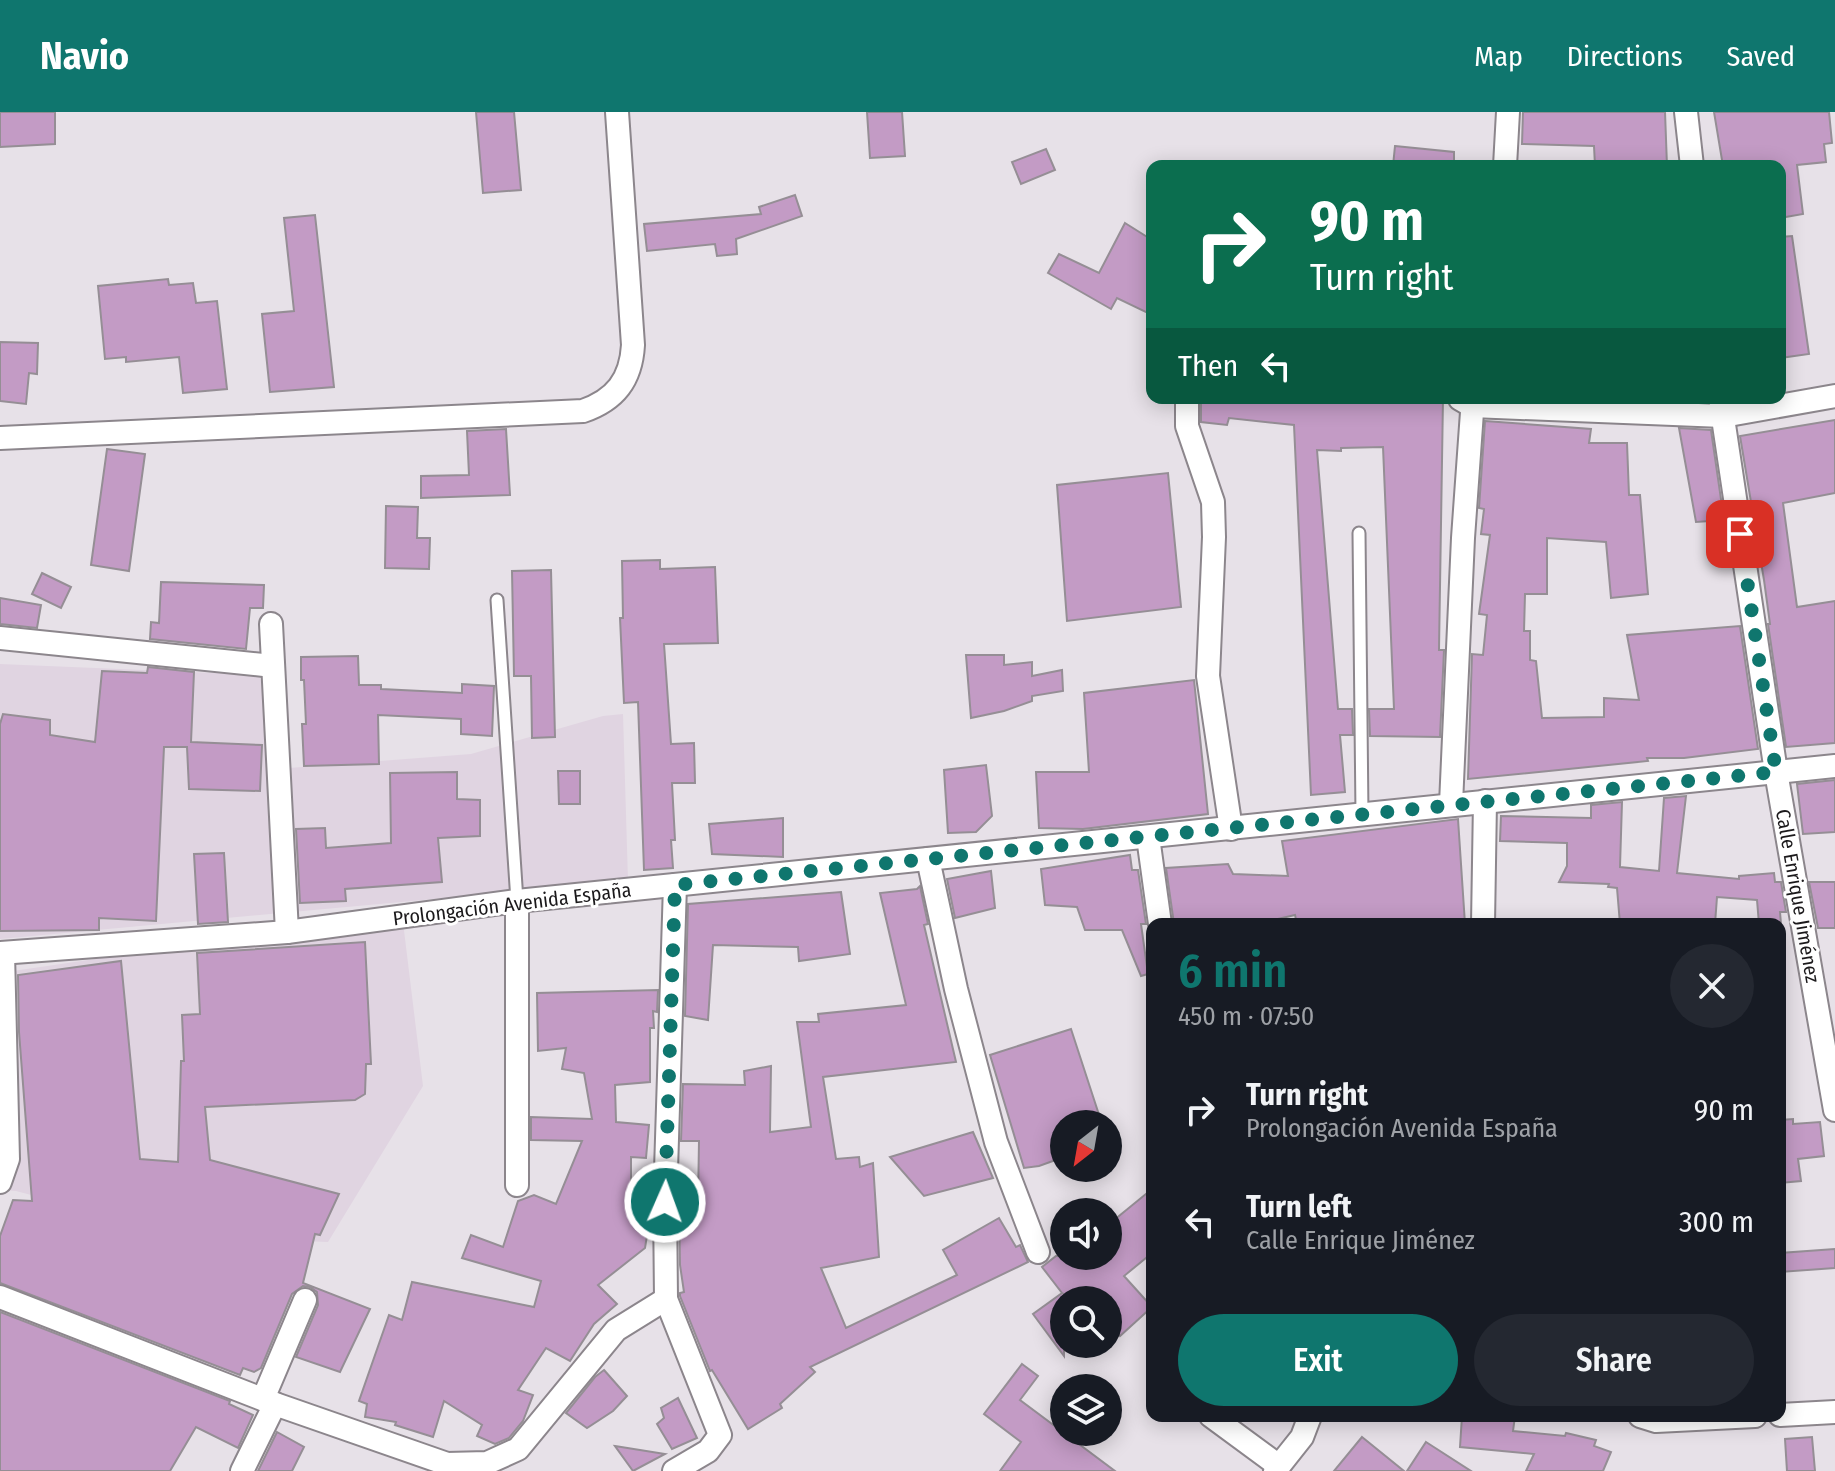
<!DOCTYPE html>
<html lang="en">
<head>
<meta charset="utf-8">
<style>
  body { margin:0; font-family:"Fira Sans Condensed",sans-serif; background:#242831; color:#f1f3f6; height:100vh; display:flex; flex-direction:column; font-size:30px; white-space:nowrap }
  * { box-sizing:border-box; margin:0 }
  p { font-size:26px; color:#9ea1a6 }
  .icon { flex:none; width:44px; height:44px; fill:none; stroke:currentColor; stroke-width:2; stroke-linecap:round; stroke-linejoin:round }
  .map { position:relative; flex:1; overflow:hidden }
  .panel { position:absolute; left:1146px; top:806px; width:640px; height:504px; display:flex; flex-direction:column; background:#171b24; border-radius:16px; box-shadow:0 4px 20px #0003 }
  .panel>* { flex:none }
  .guide { position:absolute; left:1146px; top:48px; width:640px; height:244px; border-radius:16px; box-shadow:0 4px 20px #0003; background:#0b6e4f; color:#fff; overflow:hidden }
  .needle { width:52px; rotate:211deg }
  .buttons { position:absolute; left:1050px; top:998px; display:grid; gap:16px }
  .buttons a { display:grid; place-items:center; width:72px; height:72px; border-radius:50%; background:#171b24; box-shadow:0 4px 20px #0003; font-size:40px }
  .pin { position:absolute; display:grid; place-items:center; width:68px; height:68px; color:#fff; margin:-34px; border-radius:16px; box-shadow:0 4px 12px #0006 }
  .me { position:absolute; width:88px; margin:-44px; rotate:2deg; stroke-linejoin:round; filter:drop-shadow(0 0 6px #0008) }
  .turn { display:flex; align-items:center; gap:28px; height:168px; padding:0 32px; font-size:36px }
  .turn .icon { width:104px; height:104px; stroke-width:2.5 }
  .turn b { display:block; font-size:56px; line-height:68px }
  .then { display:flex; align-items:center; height:76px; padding:0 32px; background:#0003; gap:16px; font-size:30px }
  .round { display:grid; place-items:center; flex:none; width:84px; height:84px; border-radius:42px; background:#242831 }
  .overview { display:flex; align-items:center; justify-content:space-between; height:136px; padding:0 32px }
  h1 { font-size:48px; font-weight:600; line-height:60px; color:#0f766e }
  .action { display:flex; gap:16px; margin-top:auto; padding:16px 32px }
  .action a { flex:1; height:92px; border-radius:48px; background:#0f766e; color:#fff; font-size:32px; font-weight:600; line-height:92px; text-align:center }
  .action a+a { background:#242831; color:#f1f3f6 }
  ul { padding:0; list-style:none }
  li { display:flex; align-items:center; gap:24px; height:112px; padding:0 32px }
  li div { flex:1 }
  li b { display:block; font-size:30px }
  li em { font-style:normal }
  header { display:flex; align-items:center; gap:48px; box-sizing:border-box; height:112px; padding:0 40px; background:#0f766e; color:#fff }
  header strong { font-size:38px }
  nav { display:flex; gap:44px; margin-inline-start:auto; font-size:28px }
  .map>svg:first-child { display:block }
  .built { fill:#e0d4e1 }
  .building { fill:#c39bc5; stroke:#958e95; stroke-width:2 }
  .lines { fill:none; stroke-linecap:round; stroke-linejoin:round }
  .lane-casing { stroke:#8c868c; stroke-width:15 }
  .street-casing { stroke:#8c868c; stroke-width:26 }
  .lane { stroke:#fff; stroke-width:11 }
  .street { stroke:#fff; stroke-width:22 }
  .route { stroke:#0f766e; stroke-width:14; stroke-dasharray:0 25.2 }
  .labels { text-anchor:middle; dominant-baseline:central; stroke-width:6; stroke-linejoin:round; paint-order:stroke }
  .street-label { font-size:20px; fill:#1b191b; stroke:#fff }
</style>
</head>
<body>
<header>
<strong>Navio</strong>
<nav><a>Map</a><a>Directions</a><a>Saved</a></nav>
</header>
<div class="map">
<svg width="1835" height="1359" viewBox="0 0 1835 1359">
  <rect width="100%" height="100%" fill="#e7e1e8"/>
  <!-- built -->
  <g class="built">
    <path d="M0 552 259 563 289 656 471 642 603 604 623 602 628 769 0 827Z"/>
    <path d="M402 802 423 974 328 1130 191 1125 16 1079 0 1078 13 859Z"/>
  </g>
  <!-- building -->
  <g class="building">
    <path d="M0 0H55V32L0 35Z"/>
    <path d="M476 0H514L521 78 483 81Z"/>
    <path d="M867 0H902L905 44 870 46Z"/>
    <path d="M1523 0H1665L1667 54H1595L1594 34 1522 32Z"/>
    <path d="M1714 0H1829L1832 31 1824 32 1826 50 1797 53 1803 102 1780 106V54H1723Z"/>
    <path d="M1395 34 1454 40V54H1393Z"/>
    <path d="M1046 37 1055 58 1021 72 1012 50Z"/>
    <path d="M795 83 802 104 736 127 737 142 717 144 715 132 647 139 644 112 761 102 759 95Z"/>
    <path d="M315 103 334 275 270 280 262 202 294 199 284 106Z"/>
    <path d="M1125 111 1152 128V203L1117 186 1111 197 1048 161 1059 142 1099 161Z"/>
    <path d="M1792 124 1809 242 1780 246V125Z"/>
    <path d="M168 167 169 173 193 171 196 191 217 189 227 277 183 281 179 245 126 250V245L105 247 98 174Z"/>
    <path d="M0 230 38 231 37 262 29 261 26 292 0 289Z"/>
    <path d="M1201 286H1443L1439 538H1444L1440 625 1370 624 1369 597H1394L1383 335 1341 336V339L1317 338 1338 597H1352L1353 623H1340L1345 680 1311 683 1294 313 1229 306 1227 313 1201 310Z"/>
    <path d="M1835 308V381L1783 391 1797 495 1835 489V631L1786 635 1768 512H1770L1764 468 1740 324Z"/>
    <path d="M1485 309 1591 317 1589 331H1627L1629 383H1640L1648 482 1611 486 1606 430 1547 426V482H1525L1524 519H1530V548L1536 549 1542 606 1604 605V586L1639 588 1627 523 1740 514 1758 637 1684 646H1647L1648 649 1468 667 1472 542 1483 543 1487 503 1479 502 1490 423 1481 422 1484 397 1479 396Z"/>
    <path d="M1679 316 1711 318 1724 408 1696 410Z"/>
    <path d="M506 317 510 383 421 386V364L469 363 467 319Z"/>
    <path d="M107 337 145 342 129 459 91 453Z"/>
    <path d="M1168 361 1181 495 1067 509 1057 373Z"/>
    <path d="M386 394 418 395 417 426H430L429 457 385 456Z"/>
    <path d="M660 448V457L715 455 718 531 664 532 671 632 694 631 695 671H672L675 728H671L673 756 644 758 638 590 624 591 620 506H623L622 449Z"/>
    <path d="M551 458 555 625 532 626 531 564H514L512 459Z"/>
    <path d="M42 461 71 475 61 496 32 482Z"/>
    <path d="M161 470 264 473 263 496H250L246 537 150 527 151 510 159 511Z"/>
    <path d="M0 486 41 493 37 516 0 512Z"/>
    <path d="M966 543H1004V553L1032 550V564L1062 558 1063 579 1032 584V589L1004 599 971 606Z"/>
    <path d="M358 544 359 573H381V577L462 581V572L494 574 492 624 461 622V607L378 603 379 652 304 654 302 612H306L304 568H301V545Z"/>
    <path d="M148 555 194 560 191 630 262 633 260 679 189 677 187 635H164L156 809 99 806V818L0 819V612L3 602 50 608V623L95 630 102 559 147 561Z"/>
    <path d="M1194 568 1208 702 1083 717 1039 716 1036 660H1089L1084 581Z"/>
    <path d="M986 653 992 704 976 720 948 721 944 658Z"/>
    <path d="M558 659H580V692H559Z"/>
    <path d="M457 660V687L480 688V724L438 726 442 770 345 777 346 789 300 791 296 717 325 716 326 736 391 731 390 661Z"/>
    <path d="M1835 668V720L1803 722 1797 672Z"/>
    <path d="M1686 684 1677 761 1739 767V764L1774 761 1775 770H1781L1786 800H1780L1781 812H1759L1757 788 1717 785 1715 812H1620L1617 776 1608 775 1609 772 1559 770 1567 754V731L1500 729 1501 704 1591 706V693L1622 690 1620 755 1659 759 1664 686Z"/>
    <path d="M783 706V745L712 742 709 712Z"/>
    <path d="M1458 707 1465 812H1297L1295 803 1256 812H1174L1166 756 1228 752 1233 762 1288 764 1282 729Z"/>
    <path d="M224 741 228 810 198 812 194 742Z"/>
    <path d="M1130 743 1132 758H1138L1146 812H1141L1148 862 1141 864 1122 818H1085L1077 795 1045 793 1041 757Z"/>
    <path d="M991 759 995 796 955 806 947 767Z"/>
    <path d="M1809 770H1835V816H1818Z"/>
    <path d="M920 774 928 812 924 813 956 950 823 965 836 1047 859 1045 860 1055 873 1051 879 1145 821 1156 846 1216 957 1163 943 1138 999 1106 1016 1135 1020 1133 1028 1150 810 1255 815 1260 780 1292 782 1296 748 1317 712 1258 710 1259 680 1184V1181L684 1180 680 1153 679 1091 698 1090 699 1029H681L683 972 745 973 744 959 771 954 770 1020 811 1015 797 910H819L818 902 906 893 880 781 917 777Z"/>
    <path d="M841 780 850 842 799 849 798 835 713 833 708 908 685 904 688 792Z"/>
    <path d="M365 830 371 952H366L365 982 355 988 205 995 210 1048 339 1082 320 1123 315 1122 303 1171 370 1197 340 1260 296 1245 318 1193 317 1180 310 1175 303 1174 292 1182 261 1256 254 1260 243 1256 240 1263 0 1171V1124L13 1088 32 1089 19 920 18 863 121 849 140 1047 178 1050 181 949H184L182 903 200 902 197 841Z"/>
    <path d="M658 878 657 900 653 899 654 916H650V970L615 973 616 1010 649 1013 646 1046 631 1045V1089L645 1088V1093L651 1092V1099L645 1136 598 1173 617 1192 594 1212 570 1249 546 1236 518 1278 533 1283 523 1309 509 1326 495 1332 477 1324 482 1313 444 1289 433 1325 395 1313 396 1310 365 1305 367 1292 359 1289 389 1203 402 1208 412 1170 534 1195 541 1169 462 1146 471 1123 503 1135 518 1089 534 1083 556 1092 582 1029 531 1028V1005L592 1007 584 961 562 957 566 936 538 939 537 881Z"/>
    <path d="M1071 917 1102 1012H1064V1045L1039 1054 1024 1056 990 943Z"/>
    <path d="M1793 1007V1012L1820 1010 1824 1044 1798 1047 1801 1069 1780 1071V1008Z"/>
    <path d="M973 1020 993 1066 924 1084 890 1045Z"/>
    <path d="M1152 1077V1141L1124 1164 1152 1195 1120 1224 1108 1211V1188H1068L1064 1183V1244L1033 1202 1062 1181 1042 1155 1056 1144H1108V1113Z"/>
    <path d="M1835 1137V1156L1780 1160V1141Z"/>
    <path d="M0 1200 230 1289 229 1292 253 1303 238 1336 196 1315 170 1359H0Z"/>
    <path d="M1022 1252 1038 1264 1020 1288 1115 1359H1000L1021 1330 984 1302Z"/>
    <path d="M604 1258 627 1284 613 1299 587 1316 566 1301 595 1265Z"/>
    <path d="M678 1286 697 1326 672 1337 657 1312 664 1306 661 1296Z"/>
    <path d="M1462 1304H1515L1513 1319 1565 1324 1566 1321 1596 1328 1594 1334 1611 1340 1603 1359H1526L1534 1342 1460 1335Z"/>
    <path d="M277 1320 304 1335 292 1359H258Z"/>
    <path d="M1362 1325 1404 1359H1334Z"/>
    <path d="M1812 1325 1815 1359H1787L1785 1327Z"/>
    <path d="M1426 1330 1471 1359H1407Z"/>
    <path d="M615 1334 665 1342 633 1359Z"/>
  </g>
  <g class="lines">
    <defs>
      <g id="lane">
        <path d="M1359 421 1362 702"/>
        <path d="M497 488 517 789"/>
      </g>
      <g id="street">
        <path d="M1686 0 1692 54"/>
        <path d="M1505 54 1508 0"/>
        <path d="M1187 286V314L1213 390 1214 425 1208 564 1231 717"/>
        <path d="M1720 286 1776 660 1835 998"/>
        <path d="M1460 287 1472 294 1723 304 1835 284"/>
        <path d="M0 326 583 299C615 288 631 268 633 233L617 0"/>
        <path d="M271 512 287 820"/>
        <path d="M0 526 273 554"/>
        <path d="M1451 692 1463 426 1473 286"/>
        <path d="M1148 725 1160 812"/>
        <path d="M928 747 956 877 996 1030 1038 1140"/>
        <path d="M517 789V1073"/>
        <path d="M1483 812 1485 689"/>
        <path d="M0 841 287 820 517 789 1835 654"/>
        <path d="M0 1070 8 1047 3 841"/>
        <path d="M0 1185 275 1292 447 1352 487 1351 518 1337 616 1218 666 1187"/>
        <path d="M263 1287 305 1188"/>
        <path d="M1780 1303 1835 1300"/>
        <path d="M1211 1304 1279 1354"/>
        <path d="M1640 1304 1656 1309 1755 1304"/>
        <path d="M242 1359 275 1292"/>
        <path d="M674 1359 708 1339 720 1323 666 1187 665 1090 675 773"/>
        <path d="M1275 1359 1302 1325 1310 1304"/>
      </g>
    </defs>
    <!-- lane casing -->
    <use href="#lane" class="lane-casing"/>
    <!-- street casing -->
    <use href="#street" class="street-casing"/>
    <!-- lane -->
    <use href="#lane" class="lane"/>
    <!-- street -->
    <use href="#street" class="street"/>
  </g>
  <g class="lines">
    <!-- route -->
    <path class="route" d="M665 1090 675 773 1776 660 1740 422"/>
  </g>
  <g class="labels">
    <!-- street labels -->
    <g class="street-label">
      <text transform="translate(1798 784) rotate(80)">Calle Enrique Jiménez</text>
      <text transform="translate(512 792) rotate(-7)">Prolongación Avenida España</text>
    </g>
  </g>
</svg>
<div class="buttons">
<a><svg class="needle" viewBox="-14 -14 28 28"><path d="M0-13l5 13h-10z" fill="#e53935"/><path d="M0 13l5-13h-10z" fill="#9ea1a6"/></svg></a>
<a><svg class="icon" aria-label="sound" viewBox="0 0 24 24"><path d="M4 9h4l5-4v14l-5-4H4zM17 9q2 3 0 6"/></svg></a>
<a><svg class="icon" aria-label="search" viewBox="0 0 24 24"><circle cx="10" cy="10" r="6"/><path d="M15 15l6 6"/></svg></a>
<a><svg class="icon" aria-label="layers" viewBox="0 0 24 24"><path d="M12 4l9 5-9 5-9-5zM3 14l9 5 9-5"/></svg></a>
</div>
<div class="pin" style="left:1740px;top:422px;background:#d93025"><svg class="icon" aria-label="arrive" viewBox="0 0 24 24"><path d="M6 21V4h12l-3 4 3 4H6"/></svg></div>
<svg class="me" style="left:665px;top:1090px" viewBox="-20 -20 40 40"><circle r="17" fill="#0f766e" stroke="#fff" stroke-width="3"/><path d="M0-11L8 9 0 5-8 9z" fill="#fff"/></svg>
<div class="guide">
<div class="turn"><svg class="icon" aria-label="right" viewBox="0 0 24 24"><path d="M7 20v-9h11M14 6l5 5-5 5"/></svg><div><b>90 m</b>Turn right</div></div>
<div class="then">Then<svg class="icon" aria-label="left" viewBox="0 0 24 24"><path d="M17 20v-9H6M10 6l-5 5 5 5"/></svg></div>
</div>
<section class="panel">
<div class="overview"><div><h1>6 min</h1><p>450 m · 07:50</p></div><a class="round"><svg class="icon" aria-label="close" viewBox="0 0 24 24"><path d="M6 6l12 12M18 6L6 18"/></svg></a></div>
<ul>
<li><svg class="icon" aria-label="right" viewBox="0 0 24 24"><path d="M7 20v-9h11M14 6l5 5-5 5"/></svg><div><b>Turn right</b><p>Prolongación Avenida España</p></div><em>90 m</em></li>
<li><svg class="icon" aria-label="left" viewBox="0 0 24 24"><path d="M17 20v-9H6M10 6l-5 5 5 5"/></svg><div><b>Turn left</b><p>Calle Enrique Jiménez</p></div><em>300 m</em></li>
</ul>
<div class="action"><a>Exit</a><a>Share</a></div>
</section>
</div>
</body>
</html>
